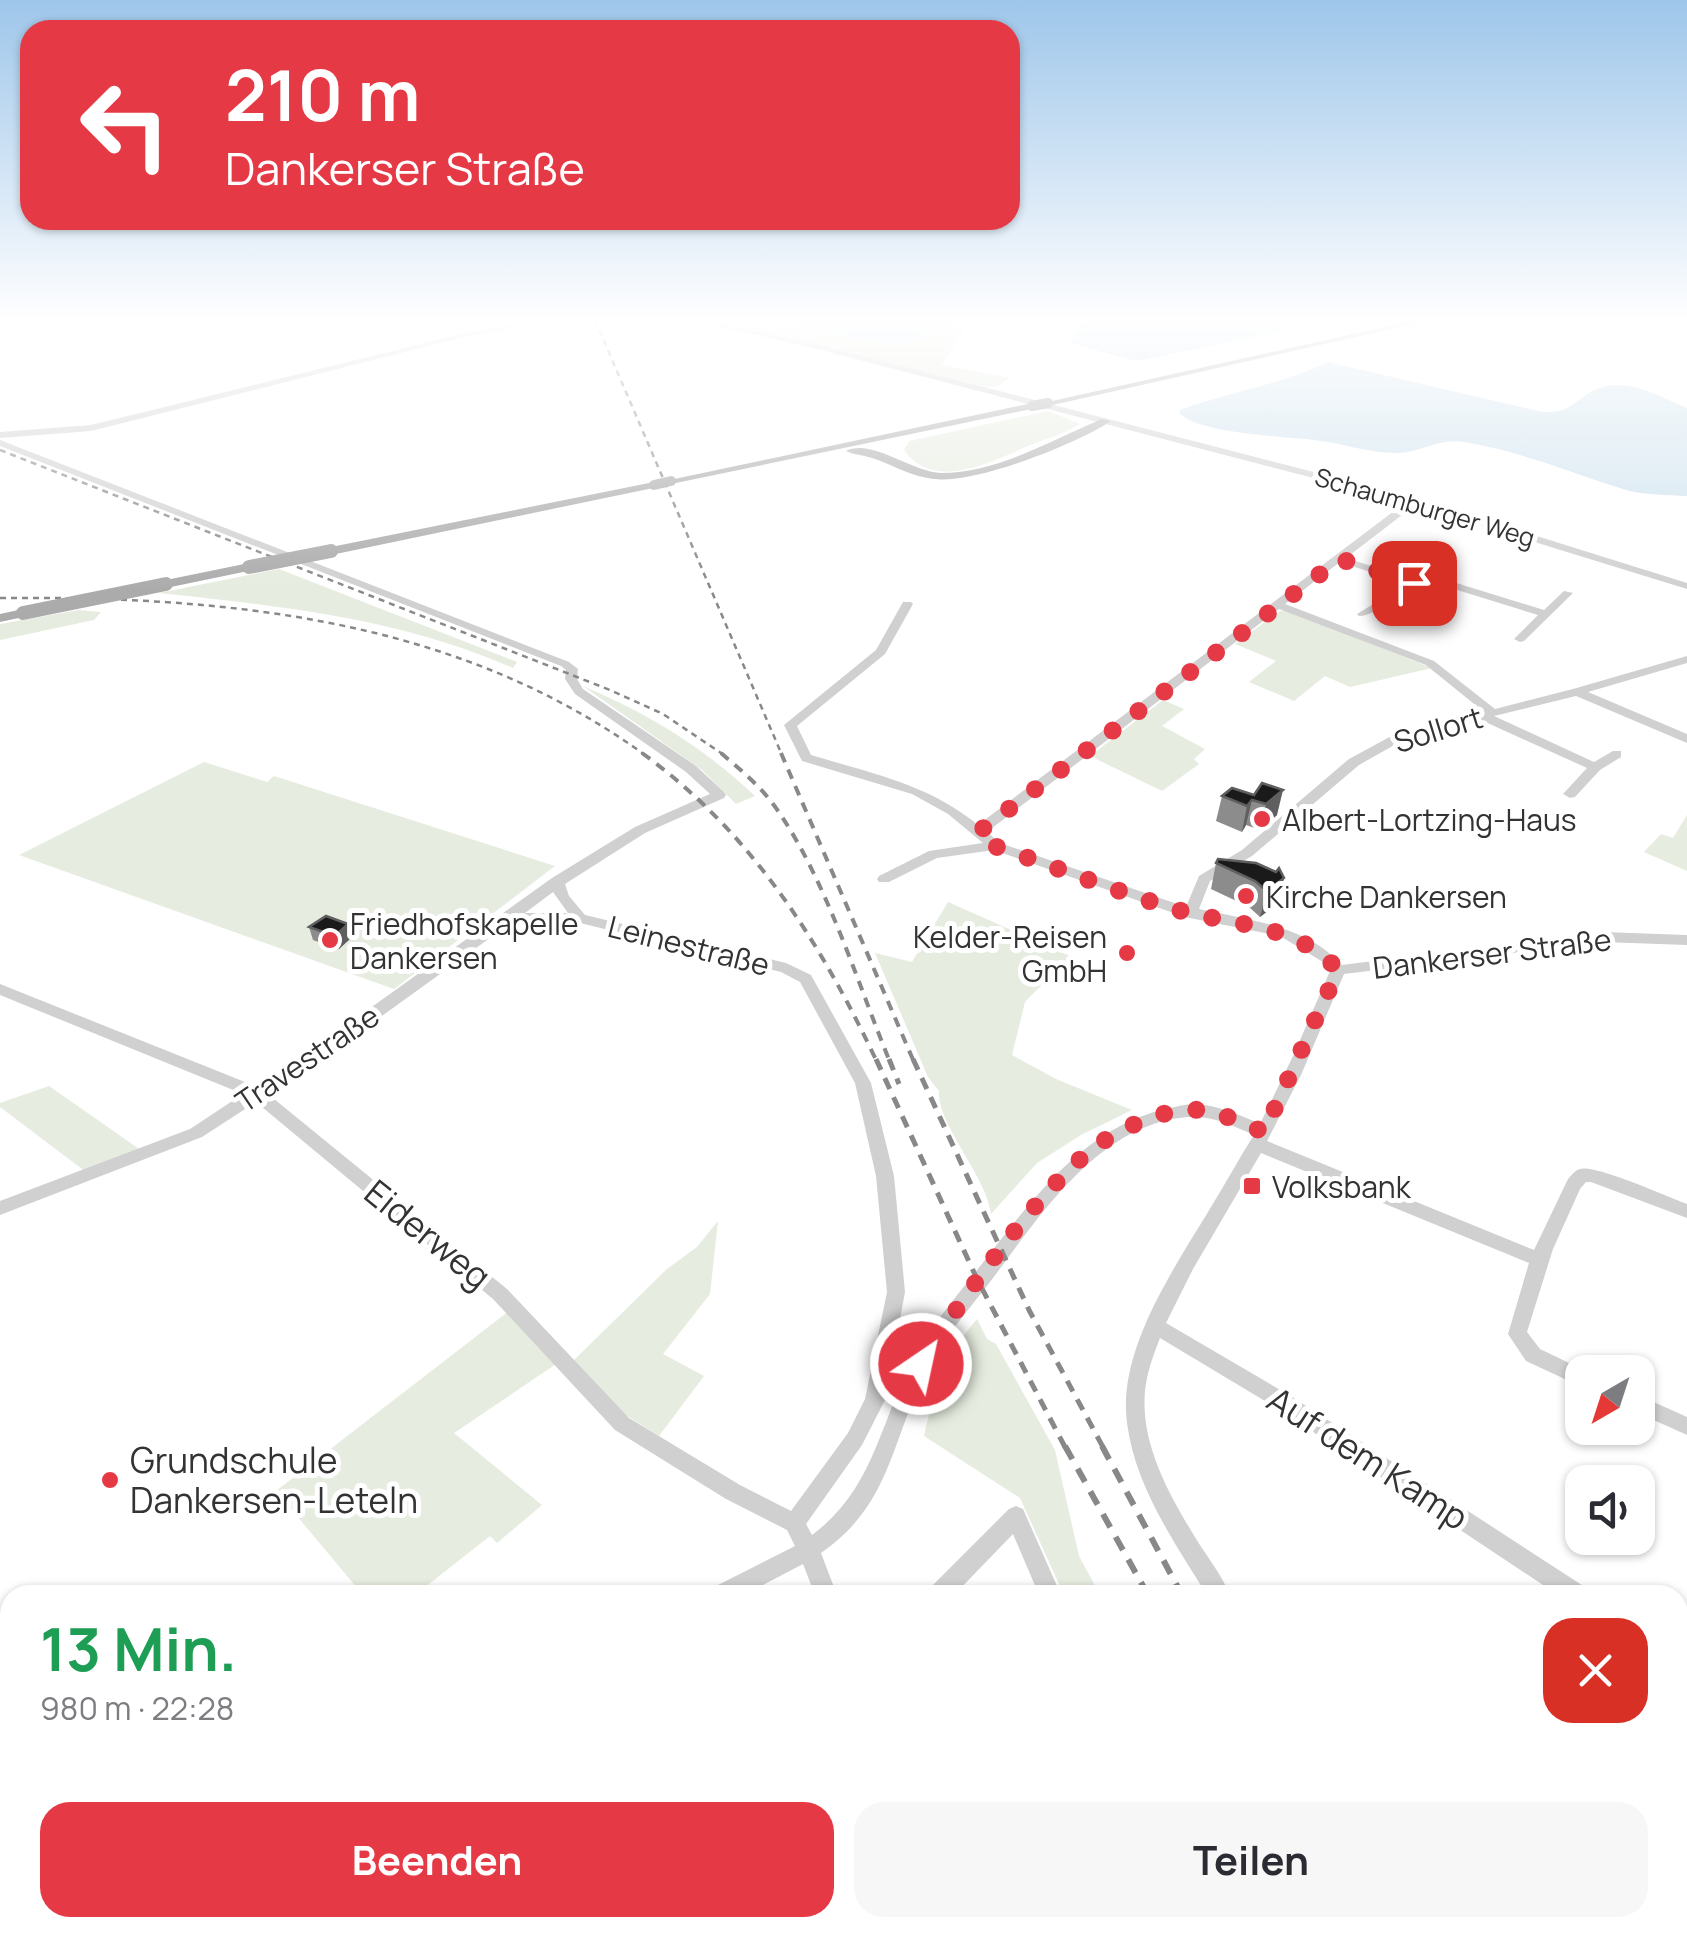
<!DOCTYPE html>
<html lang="de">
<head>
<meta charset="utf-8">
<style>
  body { margin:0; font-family:Manrope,sans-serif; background:#f7f7f7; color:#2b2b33; height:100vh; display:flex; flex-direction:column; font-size:38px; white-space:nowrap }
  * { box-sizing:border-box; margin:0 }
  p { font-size:32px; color:#7c7c81 }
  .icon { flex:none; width:55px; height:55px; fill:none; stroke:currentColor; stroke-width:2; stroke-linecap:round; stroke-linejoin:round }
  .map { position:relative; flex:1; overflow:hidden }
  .drawer { position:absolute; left:0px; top:1585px; width:1688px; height:352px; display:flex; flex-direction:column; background:#fff; border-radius:30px 30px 0 0; box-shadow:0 2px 8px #0004 }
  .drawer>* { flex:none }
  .banner { position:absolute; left:20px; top:20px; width:1000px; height:210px; border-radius:30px; box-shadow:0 2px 8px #0004; background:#e63946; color:#fff; overflow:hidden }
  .needle { width:65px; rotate:219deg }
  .controls { position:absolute; left:1565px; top:1355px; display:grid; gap:20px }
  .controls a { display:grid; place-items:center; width:90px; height:90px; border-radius:20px; background:#fff; box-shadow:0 2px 8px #0004; font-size:50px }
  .pin { position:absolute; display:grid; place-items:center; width:85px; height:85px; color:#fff; margin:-42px; border-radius:20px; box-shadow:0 5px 15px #0006 }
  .me { position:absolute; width:110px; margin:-55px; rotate:34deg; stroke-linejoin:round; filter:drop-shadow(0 0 8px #0008) }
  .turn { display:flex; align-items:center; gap:35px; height:210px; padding:0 40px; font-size:45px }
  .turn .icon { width:130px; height:130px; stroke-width:2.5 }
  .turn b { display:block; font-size:70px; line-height:85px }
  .round { display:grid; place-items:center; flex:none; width:105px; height:105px; border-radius:30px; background:#f7f7f7 }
  .head { display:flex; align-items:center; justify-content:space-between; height:170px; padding:0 40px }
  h1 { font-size:60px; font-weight:700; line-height:75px; color:#1e9e55 }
  .button { display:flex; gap:20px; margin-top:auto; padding:20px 40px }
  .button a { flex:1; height:115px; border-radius:30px; background:#e63946; color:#fff; font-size:40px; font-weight:700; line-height:115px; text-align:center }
  .button a+a { background:#f7f7f7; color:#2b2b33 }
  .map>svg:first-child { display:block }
  .green { fill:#e6ecdf }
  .water { fill:#cfe2ee }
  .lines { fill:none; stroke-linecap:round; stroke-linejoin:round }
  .minor { fill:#d0d0d0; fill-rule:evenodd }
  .major { fill:#ababab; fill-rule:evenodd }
  .rail-far3 { stroke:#888; stroke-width:2.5; stroke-dasharray:6 5; stroke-linecap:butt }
  .rail-far2 { stroke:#888; stroke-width:4; stroke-dasharray:10 8; stroke-linecap:butt }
  .rail-far1 { stroke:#888; stroke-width:5; stroke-dasharray:12 9; stroke-linecap:butt }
  .rail { stroke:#888; stroke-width:6; stroke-dasharray:15 11; stroke-linecap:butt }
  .major-bridge-far1 { stroke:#ababab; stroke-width:10 }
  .major-bridge { stroke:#ababab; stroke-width:14 }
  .wall { fill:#8c8c8c }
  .shaded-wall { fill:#5f5f5f }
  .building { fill:#1a1a1a; stroke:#5f5f5f; stroke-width:2.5 }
  .route { stroke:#e63946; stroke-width:18; stroke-dasharray:0 32.4 }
  .poi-dot { fill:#e63946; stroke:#fff; stroke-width:4 }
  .labels { text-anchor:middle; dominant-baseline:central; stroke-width:10; stroke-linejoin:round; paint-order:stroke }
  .far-street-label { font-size:25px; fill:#333; stroke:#fff }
  .street-label { font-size:30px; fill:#333; stroke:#fff }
  .poi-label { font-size:30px; fill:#333; stroke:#fff; text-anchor:start }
  .near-street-label { font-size:35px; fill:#333; stroke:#fff }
  .near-poi-label { font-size:35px; fill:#333; stroke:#fff; text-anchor:start }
</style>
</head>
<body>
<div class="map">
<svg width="1687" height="1937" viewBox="0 0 1687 1937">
  <rect width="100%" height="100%" fill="#fff"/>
  <!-- green -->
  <g class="green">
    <path d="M714 320C739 320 768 316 793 320 850 328 898 369 949 320H970L942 365 1010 378 998 386 986 387Z"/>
    <path d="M1048 411 1080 424C1064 434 1045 439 1028 446 991 462 933 492 904 450L909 441Z"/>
    <path d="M279 569 517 662 513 668C400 618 281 606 159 593Z"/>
    <path d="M79 610 101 612 94 620 0 640V624Z"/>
    <path d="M1280 611H1288L1432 668 1350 687 1325 676 1294 701 1249 682 1276 661 1235 644Z"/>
    <path d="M583 686C649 714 703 747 755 796L736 804 702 770Z"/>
    <path d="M1163 700 1184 709 1162 726 1205 749 1194 759 1199 764 1162 791 1090 756Z"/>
    <path d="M204 762 267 782 274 776 555 866 394 989 19 855Z"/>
    <path d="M1687 815V871L1644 852 1661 834 1673 838Z"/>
    <path d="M948 902 1070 956 1025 1002 1012 1055 1056 1079 1132 1110 1081 1135 1037 1163 991 1214C986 1175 936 1123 939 1091L928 1077 875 953 912 962Z"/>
    <path d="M49 1086 142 1151 86 1172 0 1107V1103Z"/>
    <path d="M718 1221 710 1294 663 1354 704 1376 659 1436 621 1412 572 1362 667 1269 697 1247Z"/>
    <path d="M509 1311 559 1362 454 1433 542 1505 497 1543 490 1536 415 1595H363L276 1491Z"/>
    <path d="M977 1319 987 1339 996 1344 1055 1450 1079 1556 1100 1595H1064L1020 1498 924 1436C933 1394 948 1351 977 1319Z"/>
  </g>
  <!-- water -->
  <g class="water">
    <path d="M793 320H949C905 363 845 336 793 320Z"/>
    <path d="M1084 320H1293L1276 327 1281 331 1275 333 1136 361 1070 343Z"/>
    <path d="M1328 362 1542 412C1573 414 1574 399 1597 389 1628 376 1660 397 1687 408V496C1668 495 1644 495 1626 490 1572 473 1520 451 1464 442 1438 438 1421 453 1397 453 1369 453 1341 443 1314 440 1282 436 1202 434 1180 414V410C1229 392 1280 385 1328 362Z"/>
  </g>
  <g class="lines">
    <!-- minor -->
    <g class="minor">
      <path d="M535 320H550L461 338 91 431 0 438V432L91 425 461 334Z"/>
      <path d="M691 320H704L813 343 1418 499 1687 583V589L1415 505 1346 558 1412 579 1419 574H1427L1544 610 1564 591 1573 593 1524 641 1520 642 1514 639 1538 615 1425 580C1411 591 1375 616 1359 616L1357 614 1406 584 1340 562 1285 604 1434 661 1495 709 1573 689 1687 656V663L1588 692 1687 734V743L1576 696 1494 716 1594 762 1613 751H1621V757L1600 770 1575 797 1570 798 1563 794 1587 768 1481 720 1405 739 1359 765 1252 856 1210 881 1199 909C1249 920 1305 925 1342 965L1603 932 1687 935V945L1603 942 1344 974 1301 1075 1267 1141 1534 1250 1568 1179C1572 1175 1574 1171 1580 1169 1595 1164 1668 1197 1687 1204V1218L1591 1182H1586L1580 1189 1553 1249 1527 1332 1540 1349 1588 1372H1582V1387L1526 1361 1508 1334 1529 1263 1261 1153 1193 1269 1166 1323 1294 1398 1585 1587 1588 1595H1558L1280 1410 1160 1338C1153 1356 1147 1372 1145 1391 1140 1445 1171 1498 1198 1542 1209 1559 1222 1576 1230 1595H1207C1174 1542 1135 1486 1127 1423 1117 1350 1175 1267 1211 1207 1226 1183 1239 1158 1254 1135 1233 1126 1212 1115 1188 1117 1099 1124 1042 1213 993 1278 970 1308 944 1337 927 1371 890 1441 892 1504 821 1553L837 1595H815L803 1564 744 1595H711L714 1587 795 1546 787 1530 726 1499 615 1430 493 1299 256 1102 202 1137 0 1215V1201L190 1129 243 1094 0 995V984L255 1086 327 1039 552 878 635 827 710 794 686 772 575 694 565 679 566 670 561 666 0 446V440L569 662 578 669 577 679 583 689 696 766 724 792 726 795 724 798 645 833 565 884 569 896 585 915 786 963 811 975 871 1083 894 1176 905 1292 885 1400 862 1445 806 1524 812 1535C874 1489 879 1424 913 1360 933 1322 962 1290 988 1256 1036 1195 1085 1128 1165 1109 1175 1107 1185 1104 1195 1104 1218 1105 1240 1115 1260 1124L1294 1054 1330 971 1323 962 1280 936 1185 917 994 850 937 858 889 882H879L877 879 879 876 929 851 983 843 948 814 912 794 802 761 784 725 876 650 903 602H911L913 604 885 654 797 726 811 755C873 774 928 784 978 825L1406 502 809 347ZM1279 609 1426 665 1484 712 1397 733 1349 759 1242 850 1199 876 1186 907 1000 843 987 832ZM553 892 568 913H525ZM512 922 580 923 781 972 800 982 855 1083 876 1176 887 1292 865 1399 848 1433 791 1511 740 1485 629 1418 507 1289 268 1094 339 1047Z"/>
      <path d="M1638 1395 1687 1417V1435L1638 1413Z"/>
      <path d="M1016 1506 1023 1509 1061 1595H1039L1013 1534 954 1595H928L931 1587 1009 1509Z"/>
      <path d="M1678 1653 1687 1657V1681L1678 1677Z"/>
      <path d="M0 1713 10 1715V1739L0 1737Z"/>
      <path d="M378 1928H420L416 1937H373Z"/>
      <rect x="431" y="1928" width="26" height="9"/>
      <path d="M856 1928H882L883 1937H857Z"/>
      <path d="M1405 1928H1433L1437 1937H1409Z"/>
    </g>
    <!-- major -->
    <g class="major">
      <path d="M1416 320H1432L1048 406 1043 403Z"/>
      <path d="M1032 403 1036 404V408L671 484 665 481Z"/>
      <path d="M1102 419 1111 421C1076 444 976 484 934 479 913 477 895 466 875 459 865 455 854 455 846 451 871 438 912 472 941 473 998 473 1051 440 1102 419Z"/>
      <path d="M654 482 660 485 658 487 331 555 325 551 331 547Z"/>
      <path d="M249 563 253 564V570L166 588 160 584 166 580Z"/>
      <path d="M23 609 29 613 28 616 0 622V614Z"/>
    </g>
    <!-- rail-far3 -->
    <g class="rail-far3">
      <path d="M595 320 782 755"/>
      <path d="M0 450 610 690 663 714 724 755"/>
      <path d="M0 598C227 596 456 618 645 755"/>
    </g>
    <!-- rail-far2 -->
    <g class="rail-far2">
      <path d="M642 753C751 832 820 941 877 1062"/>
      <path d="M721 753C742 771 765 790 780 814 827 883 858 984 890 1062"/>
      <path d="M781 753 914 1062"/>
    </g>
    <!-- rail-far1 -->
    <g class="rail-far1">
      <path d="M876 1059 977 1279 1066 1449"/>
      <path d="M889 1059 899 1084"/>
      <path d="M913 1059 1029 1310 1104 1449"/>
    </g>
    <!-- rail -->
    <g class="rail">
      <path d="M1065 1446 1148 1595"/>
      <path d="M1102 1446 1182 1595"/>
      <path d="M1330 1928 1335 1937"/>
      <path d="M1347 1928 1353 1937"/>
      <path d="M1383 1928 1389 1937"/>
    </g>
    <!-- major-bridge-far1 -->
    <g class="major-bridge-far1">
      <path d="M1032 406 1048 403"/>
      <path d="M654 485 671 481"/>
    </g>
    <!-- major-bridge -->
    <g class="major-bridge">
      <path d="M249 567 331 551"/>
      <path d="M23 613 166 584"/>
    </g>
  </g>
  <!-- wall -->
  <g class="wall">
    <path d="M1254 795 1277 815 1260 830 1246 825 1242 832 1216 821 1222 796Z"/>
    <path d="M1216 863 1284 878 1278 903 1260 917 1249 907 1211 889Z"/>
    <path d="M348 924 352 937 339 949 313 940 309 927Z"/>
  </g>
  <!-- shaded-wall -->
  <g class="shaded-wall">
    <path d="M1283 790 1277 815 1260 830 1266 804Z"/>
    <path d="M1252 800 1246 825 1242 832 1247 806Z"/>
    <path d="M1284 878 1278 903 1260 917 1267 891Z"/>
    <path d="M348 924 352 937 339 949 335 936Z"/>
  </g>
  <!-- building -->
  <g class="building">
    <path d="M1262 783 1283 790 1266 804 1252 800 1247 806 1222 796 1232 788 1254 795Z"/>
    <path d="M1218 859 1256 863 1276 872 1279 868 1284 878 1267 891 1255 881 1216 863Z"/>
    <path d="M326 916 348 924 335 936 309 927Z"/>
  </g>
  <!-- sky -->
  <linearGradient id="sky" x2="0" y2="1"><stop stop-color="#9ec6ea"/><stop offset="0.54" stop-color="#fff"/><stop offset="1" stop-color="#fff" stop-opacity="0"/></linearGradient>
  <rect width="1687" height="591" fill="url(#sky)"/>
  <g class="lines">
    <!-- route -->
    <path class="route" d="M921 1364C960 1301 1031 1201 1086 1154 1113 1131 1163 1107 1199 1110 1221 1112 1244 1124 1264 1132L1338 970C1294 921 1227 926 1168 907 1110 889 1053 866 994 846L977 833 1340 559 1414 583"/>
  </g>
  <!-- markers -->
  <g class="poi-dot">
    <circle cx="1262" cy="819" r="10"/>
    <circle cx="1246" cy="896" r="10"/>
    <circle cx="330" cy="940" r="10"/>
    <circle cx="1127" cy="953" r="10"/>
    <rect x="1242" y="1176" width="20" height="20" rx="5"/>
    <circle cx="110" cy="1480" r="10"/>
  </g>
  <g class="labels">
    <!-- far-street labels -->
    <g class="far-street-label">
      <text transform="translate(1425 507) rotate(16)">Schaumburger Weg</text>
    </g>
    <!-- street labels -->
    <g class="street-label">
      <text transform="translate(1438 729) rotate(-17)">Sollort</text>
      <text transform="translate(689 945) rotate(14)">Leinestraße</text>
      <text transform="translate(1492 953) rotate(-7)">Dankerser Straße</text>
      <text transform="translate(307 1058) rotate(-34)">Travestraße</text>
    </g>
    <!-- poi labels -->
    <g class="poi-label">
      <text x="1282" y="819">Albert-Lortzing-Haus</text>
      <text x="1266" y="896">Kirche Dankersen</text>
      <text x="350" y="923">Friedhofskapelle<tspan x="350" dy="34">Dankersen</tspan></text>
      <text x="1107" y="936" text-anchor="end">Kelder-Reisen<tspan x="1107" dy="34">GmbH</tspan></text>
      <text x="1272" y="1186">Volksbank</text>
    </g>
    <!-- near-street labels -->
    <g class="near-street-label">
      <text transform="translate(428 1234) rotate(39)">Eiderweg</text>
      <text transform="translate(1368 1458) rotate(33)">Auf dem Kamp</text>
    </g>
    <!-- near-poi labels -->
    <g class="near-poi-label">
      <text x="130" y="1460">Grundschule<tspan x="130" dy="40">Dankersen-Leteln</tspan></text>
    </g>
  </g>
</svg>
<div class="controls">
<a><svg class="needle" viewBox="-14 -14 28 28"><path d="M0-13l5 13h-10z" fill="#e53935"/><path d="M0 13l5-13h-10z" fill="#7c7c81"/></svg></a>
<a><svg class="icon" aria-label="sound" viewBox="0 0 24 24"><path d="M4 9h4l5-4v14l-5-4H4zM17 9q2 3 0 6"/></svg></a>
</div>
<div class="pin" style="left:1414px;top:583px;background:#d93025"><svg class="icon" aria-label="arrive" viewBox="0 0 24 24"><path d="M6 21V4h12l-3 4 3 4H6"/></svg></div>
<svg class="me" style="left:921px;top:1364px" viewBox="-20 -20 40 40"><circle r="17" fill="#e63946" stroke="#fff" stroke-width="3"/><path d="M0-11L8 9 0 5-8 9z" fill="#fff"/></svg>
<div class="banner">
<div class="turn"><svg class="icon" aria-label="left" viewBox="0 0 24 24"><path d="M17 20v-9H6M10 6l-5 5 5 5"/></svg><div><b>210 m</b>Dankerser Straße</div></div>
</div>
<section class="drawer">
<div class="head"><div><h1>13 Min.</h1><p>980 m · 22:28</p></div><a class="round" style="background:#d93025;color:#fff"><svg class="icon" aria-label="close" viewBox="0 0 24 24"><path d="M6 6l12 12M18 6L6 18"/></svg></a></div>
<div class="button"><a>Beenden</a><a>Teilen</a></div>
</section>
</div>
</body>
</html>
